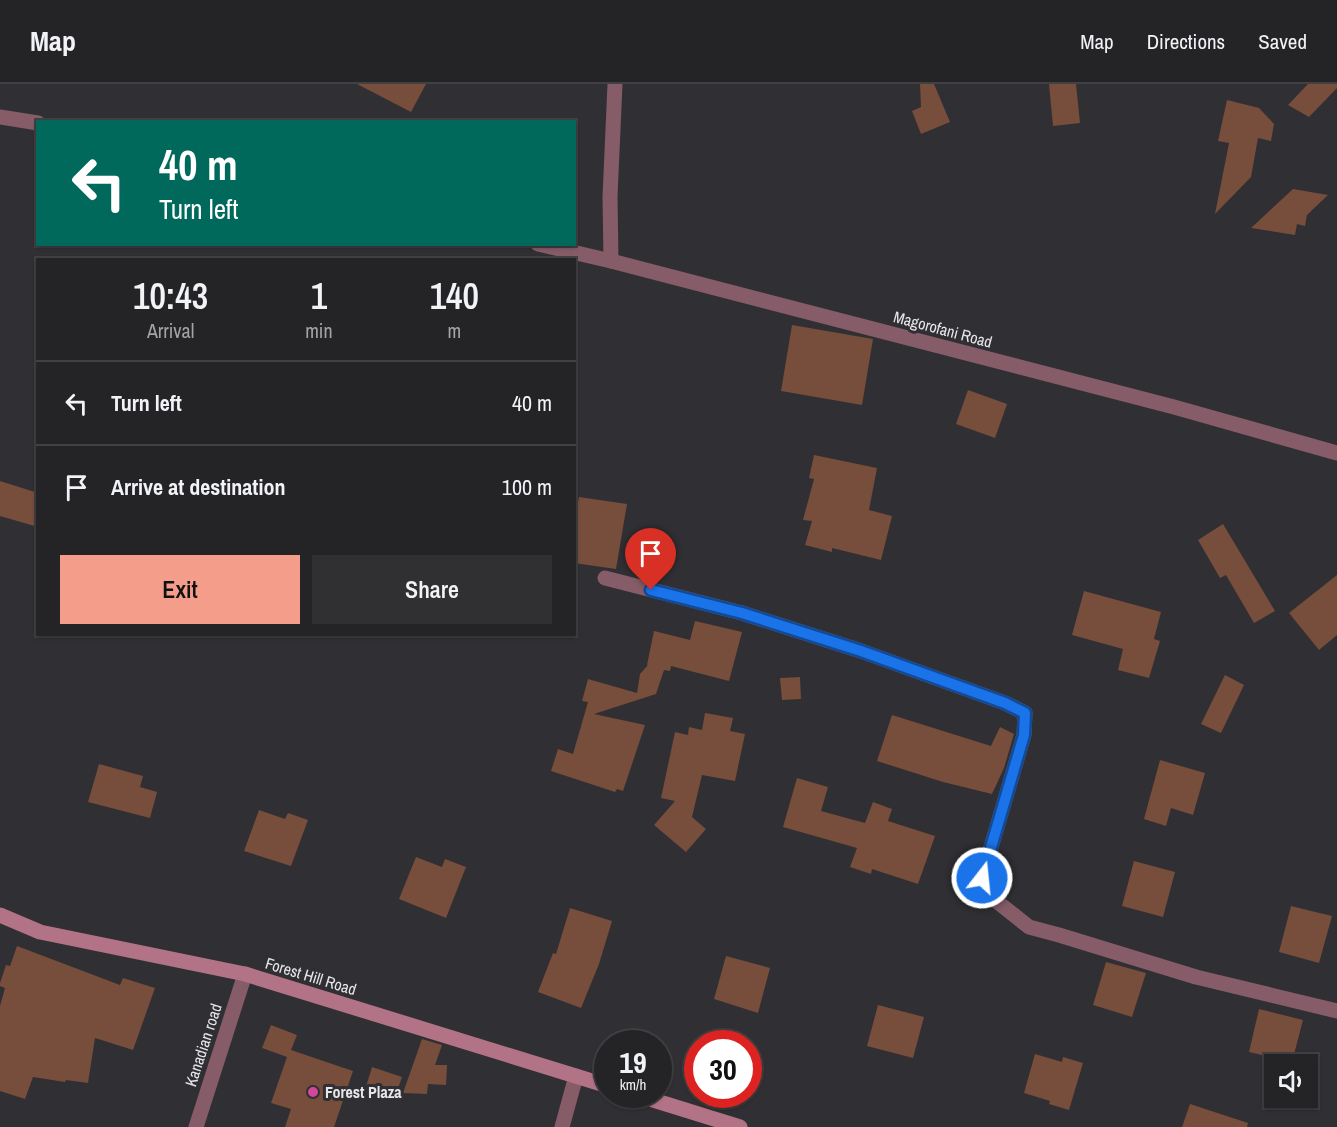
<!DOCTYPE html>
<html lang="en">
<head>
<meta charset="utf-8">
<style>
  body { margin:0; font-family:"Archivo Narrow",sans-serif; background:#302f32; color:#f1f3f6; height:100vh; display:flex; flex-direction:column; font-size:22px; white-space:nowrap }
  * { box-sizing:border-box; margin:0 }
  p { font-size:20px; color:#a3a4a7 }
  .icon { flex:none; width:33px; height:33px; fill:none; stroke:currentColor; stroke-width:2; stroke-linecap:round; stroke-linejoin:round }
  .map { position:relative; flex:1; overflow:hidden }
  .sheet { position:absolute; left:36px; top:174px; width:540px; height:378px; display:flex; flex-direction:column; background:#242326; border-radius:0px; box-shadow:0 2px 4px #0004,0 0 0 2px #414043 }
  .sheet>* { flex:none }
  .hud { position:absolute; left:36px; top:36px; width:540px; height:126px; border-radius:0px; box-shadow:0 2px 4px #0004,0 0 0 2px #414043; background:#00695c; color:#fff; overflow:hidden }
  .fabs { position:absolute; left:1264px; top:970px; display:grid; gap:12px }
  .fabs a { display:grid; place-items:center; width:54px; height:54px; border-radius:0px; background:#242326; box-shadow:0 2px 4px #0004,0 0 0 2px #414043; font-size:30px }
  .speed { position:absolute; left:594px; top:946px; display:flex; gap:12px; font-size:30px; font-weight:700; text-align:center }
  .speed>* { display:grid; place-content:center; width:78px; height:78px; border-radius:50%; background:#242326; box-shadow:0 2px 4px #0004,0 0 0 2px #414043; line-height:1 }
  .speed small { font-size:15px; font-weight:400 }
  .speed .limit { border:9px solid #d22; background:#fff; color:#111 }
  .pin { position:absolute; display:grid; place-items:center; width:51px; height:51px; color:#fff; margin:-62px -26px; border-radius:50% 50% 50% 0; rotate:-45deg; box-shadow:0 0 6px #0007 }
  .pin .icon { rotate:45deg }
  .me { position:absolute; width:66px; margin:-33px; rotate:16deg; stroke-linejoin:round; filter:drop-shadow(0 0 4px #0008) }
  .turn { display:flex; align-items:center; gap:21px; height:126px; padding:0 24px; font-size:27px }
  .turn .icon { width:78px; height:78px; stroke-width:2.5 }
  .turn b { display:block; font-size:42px; line-height:51px }
  .eta { display:flex; justify-content:space-evenly; align-items:center; height:102px; text-align:center }
  .eta b { font-size:36px; font-weight:600; line-height:42px }
  .button { display:flex; gap:12px; margin-top:auto; padding:12px 24px }
  .button a { flex:1; height:69px; border-radius:0px; background:#f49d8b; color:#111; font-size:24px; font-weight:600; line-height:69px; text-align:center }
  .button a+a { background:#302f32; color:#f1f3f6 }
  ul { padding:0; list-style:none }
  li { display:flex; align-items:center; gap:18px; height:84px; padding:0 24px; border-top:2px solid #414043 }
  li div { flex:1 }
  li b { display:block; font-size:22px }
  li em { font-style:normal }
  header { display:flex; align-items:center; gap:36px; box-sizing:border-box; height:84px; padding:0 30px; background:#242326; border-bottom:2px solid #414043 }
  header strong { font-size:28px }
  nav { display:flex; gap:33px; margin-inline-start:auto; font-size:21px }
  .map>svg:first-child { display:block }
  .building { fill:#774d3b }
  .lines { fill:none; stroke-linecap:round; stroke-linejoin:round }
  .street { stroke:#855c67; stroke-width:15 }
  .secondary { stroke:#b37386; stroke-width:15 }
  .route-casing { stroke:#114b97; stroke-width:15 }
  .route { stroke:#1a73e8; stroke-width:10 }
  .hotel-dot { fill:#d1479c; stroke:#302f33; stroke-width:2 }
  .labels { text-anchor:middle; dominant-baseline:central; stroke-width:6; stroke-linejoin:round; paint-order:stroke }
  .street-label { font-size:16px; fill:#e7e6e9; stroke:#302f33 }
  .poi-label { font-size:16px; font-weight:bold; fill:#e7e6e9; stroke:#302f33; text-anchor:start }
</style>
</head>
<body>
<header>
<strong>Map</strong>
<nav><a>Map</a><a>Directions</a><a>Saved</a></nav>
</header>
<div class="map">
<svg width="1337" height="1043" viewBox="0 0 1337 1043">
  <rect width="100%" height="100%" fill="#302f33"/>
  <!-- building -->
  <g class="building">
    <path d="M357 0H426L411 28Z"/>
    <path d="M920 0H934L950 38 921 50 912 27 921 23Z"/>
    <path d="M1049 0H1076L1080 39 1053 42Z"/>
    <path d="M1308 0H1337V4L1309 33 1288 21Z"/>
    <path d="M1227 16 1259 24 1274 40 1271 57 1258 54 1251 93 1215 130 1229 59 1218 57Z"/>
    <path d="M1293 105 1328 111 1307 131 1305 142 1297 140 1295 151 1251 144Z"/>
    <path d="M792 241 873 255 862 321 781 307Z"/>
    <path d="M968 306 1007 320 995 354 956 340Z"/>
    <path d="M814 371 877 384 869 426 892 432 881 476 832 464V468L805 461 812 437 803 436 814 395 809 394Z"/>
    <path d="M0 397 38 409V443L0 432Z"/>
    <path d="M579 413 627 420 616 485 574 479V442Z"/>
    <path d="M1223 440 1275 527 1254 539 1226 491 1220 494 1198 456Z"/>
    <path d="M1337 491V551L1319 566 1289 529Z"/>
    <path d="M1084 507 1161 528 1154 555 1160 557 1149 594 1118 586 1123 565 1072 551Z"/>
    <path d="M695 537 742 548 729 597 671 582 670 587 664 586 656 610 594 630 645 641 623 707 617 705 615 708 551 687 558 665 573 670 588 618 582 617 588 595 637 609 640 590 648 581H647L654 547 690 556Z"/>
    <path d="M1225 591 1244 601 1221 649 1201 640Z"/>
    <path d="M800 593 801 615 782 616 780 594Z"/>
    <path d="M705 629 733 634 730 647 745 650 735 697 702 691 692 733 706 745 686 768 654 741 675 717 661 714 675 648 688 651 689 643 702 646Z"/>
    <path d="M892 631 991 662 1000 643 1014 650 1004 684 992 710 943 698 877 677Z"/>
    <path d="M1160 676 1205 689 1193 731 1171 724 1166 742 1144 735Z"/>
    <path d="M99 680 143 692 140 703 157 708 150 734 88 718Z"/>
    <path d="M797 694 828 703 821 727 865 739 873 718 892 725 888 737 935 752 918 800 872 785 871 790 850 783 857 764 783 743Z"/>
    <path d="M259 726 285 735 288 729 308 736 291 782 244 767Z"/>
    <path d="M416 773 442 783 445 775 466 783 446 834 399 815Z"/>
    <path d="M1134 777 1175 788 1163 833 1122 822Z"/>
    <path d="M1291 822 1332 832 1319 879 1279 868Z"/>
    <path d="M570 824 612 837 599 880 581 924 538 908 553 869 556 870Z"/>
    <path d="M17 862 120 901 123 894 155 904 133 966 95 954 88 999 66 996 65 998 33 993 25 1015 0 1007V922L5 904 0 902V899L6 881 10 882Z"/>
    <path d="M726 872 770 884 758 929 714 915Z"/>
    <path d="M1106 878 1146 889 1132 933 1093 921Z"/>
    <path d="M878 921 924 933 913 974 867 962Z"/>
    <path d="M1259 925 1303 936 1292 978 1249 968Z"/>
    <path d="M271 941 297 951 291 966 353 987 334 1043H285L291 1025 271 1019 287 973 262 964Z"/>
    <path d="M422 955 442 961 435 981H447L446 1001 428 1000 427 1010 403 1009Z"/>
    <path d="M1035 970 1062 978 1063 973 1083 979 1069 1026 1049 1020 1050 1017 1024 1009Z"/>
    <path d="M372 983 402 993 394 1016 365 1006Z"/>
    <path d="M1190 1020 1248 1039 1247 1043H1182Z"/>
  </g>
  <g class="lines">
    <!-- street -->
    <g class="street">
      <path d="M0 33 38 39"/>
      <path d="M538 160 611 177 1174 323 1337 369"/>
      <path d="M611 177 610 113 615 0"/>
      <path d="M605 494 742 529 861 567 1005 619 1025 629 1024 651 982 794 995 816 1029 843 1059 851 1196 893 1337 927"/>
      <path d="M196 1043 245 890"/>
      <path d="M562 1043 576 992"/>
    </g>
    <!-- secondary -->
    <g class="secondary">
      <path d="M0 831 40 848 245 890 608 1002"/>
      <path d="M637 1011 740 1043"/>
    </g>
  </g>
  <g class="lines">
    <defs>
      <path id="route" d="M651 506 742 529 861 567 1005 619 1025 629 1024 651 982 794"/>
    </defs>
    <!-- route casing -->
    <use href="#route" class="route-casing"/>
    <!-- route -->
    <use href="#route" class="route"/>
  </g>
  <!-- markers -->
  <circle class="hotel-dot" cx="313" cy="1008" r="6"/>
  <g class="labels">
    <!-- street labels -->
    <g class="street-label">
      <text transform="translate(943 245) rotate(15)">Magorofani Road</text>
      <text transform="translate(311 892) rotate(17)">Forest Hill Road</text>
      <text transform="translate(203 961) rotate(-72)">Kanadian road</text>
    </g>
    <!-- poi labels -->
    <g class="poi-label">
      <text x="325" y="1008">Forest Plaza</text>
    </g>
  </g>
</svg>
<div class="fabs">
<a><svg class="icon" aria-label="sound" viewBox="0 0 24 24"><path d="M4 9h4l5-4v14l-5-4H4zM17 9q2 3 0 6"/></svg></a>
</div>
<div class="speed"><div>19<small>km/h</small></div><div class="limit">30</div></div>
<div class="pin" style="left:651px;top:506px;background:#d93025"><svg class="icon" aria-label="arrive" viewBox="0 0 24 24"><path d="M6 21V4h12l-3 4 3 4H6"/></svg></div>
<svg class="me" style="left:982px;top:794px" viewBox="-20 -20 40 40"><circle r="17" fill="#1a73e8" stroke="#fff" stroke-width="3"/><path d="M0-11L8 9 0 5-8 9z" fill="#fff"/></svg>
<div class="hud">
<div class="turn"><svg class="icon" aria-label="left" viewBox="0 0 24 24"><path d="M17 20v-9H6M10 6l-5 5 5 5"/></svg><div><b>40 m</b>Turn left</div></div>
</div>
<section class="sheet">
<div class="eta">
<div><b>10:43</b><p>Arrival</p></div>
<div><b>1</b><p>min</p></div>
<div><b>140</b><p>m</p></div>
</div>
<ul>
<li><svg class="icon" aria-label="left" viewBox="0 0 24 24"><path d="M17 20v-9H6M10 6l-5 5 5 5"/></svg><div><b>Turn left</b></div><em>40 m</em></li>
<li><svg class="icon" aria-label="arrive" viewBox="0 0 24 24"><path d="M6 21V4h12l-3 4 3 4H6"/></svg><div><b>Arrive at destination</b></div><em>100 m</em></li>
</ul>
<div class="button"><a>Exit</a><a>Share</a></div>
</section>
</div>
</body>
</html>
